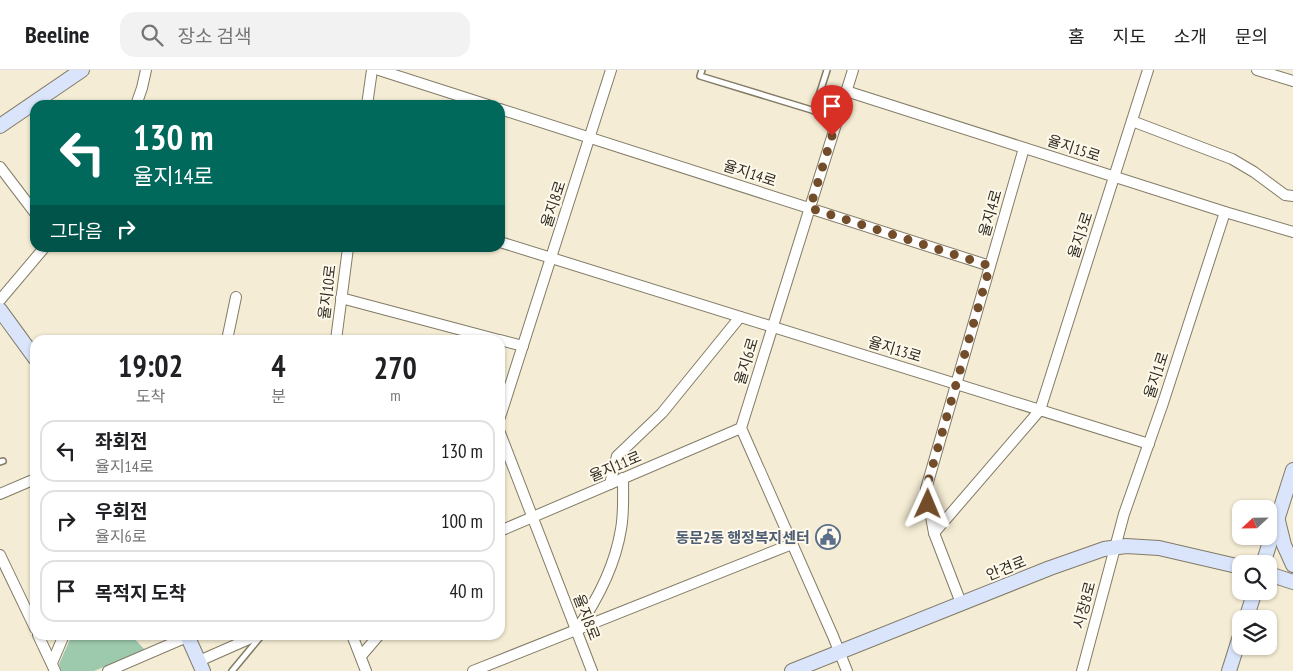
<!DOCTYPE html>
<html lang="ko">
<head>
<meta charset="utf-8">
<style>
  body { margin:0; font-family:"PT Sans Narrow","Noto Sans KR",sans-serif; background:#f2f2f2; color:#202124; height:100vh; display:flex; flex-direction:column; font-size:19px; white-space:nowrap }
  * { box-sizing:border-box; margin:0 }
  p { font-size:16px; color:#757577 }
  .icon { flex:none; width:28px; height:28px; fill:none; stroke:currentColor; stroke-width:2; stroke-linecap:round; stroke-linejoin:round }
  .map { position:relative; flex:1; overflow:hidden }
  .panel { position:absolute; left:30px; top:265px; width:475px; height:305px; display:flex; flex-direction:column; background:#fff; border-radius:15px; box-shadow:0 1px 4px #0004 }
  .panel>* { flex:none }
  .guide { position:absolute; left:30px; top:30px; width:475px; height:152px; border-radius:15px; box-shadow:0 1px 4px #0004; background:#00695c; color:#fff; overflow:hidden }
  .needle { width:32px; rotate:248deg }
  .fabs { position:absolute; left:1232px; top:430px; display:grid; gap:10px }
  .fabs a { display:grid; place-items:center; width:45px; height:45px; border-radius:10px; background:#fff; box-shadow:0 1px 4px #0004; font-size:25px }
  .pin { position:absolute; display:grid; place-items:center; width:42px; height:42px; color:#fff; margin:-51px -21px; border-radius:50% 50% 50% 0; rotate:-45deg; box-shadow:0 0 5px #0007 }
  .pin .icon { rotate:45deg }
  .me { position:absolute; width:55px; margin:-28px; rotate:1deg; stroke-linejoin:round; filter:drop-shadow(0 0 4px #0008) }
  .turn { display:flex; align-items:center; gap:18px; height:105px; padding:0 20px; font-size:22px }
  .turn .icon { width:65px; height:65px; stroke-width:2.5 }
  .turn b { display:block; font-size:35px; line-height:42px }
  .then { display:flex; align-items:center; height:48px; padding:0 20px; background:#0003; gap:10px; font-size:19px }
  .eta { display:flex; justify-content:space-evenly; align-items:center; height:85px; text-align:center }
  .eta b { font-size:30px; font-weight:800; line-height:35px }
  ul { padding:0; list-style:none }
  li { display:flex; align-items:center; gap:15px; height:62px; margin:0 10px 8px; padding:0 10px; border:2px solid #e0e0e0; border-radius:15px }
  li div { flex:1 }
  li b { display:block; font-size:19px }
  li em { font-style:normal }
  header { display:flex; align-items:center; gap:30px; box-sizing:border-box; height:70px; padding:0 25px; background:#fff; border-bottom:1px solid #e0e0e0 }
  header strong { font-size:24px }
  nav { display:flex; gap:28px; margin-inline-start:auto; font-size:18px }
  .search { width:350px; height:45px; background:#f2f2f2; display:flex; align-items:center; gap:12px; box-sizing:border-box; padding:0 18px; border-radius:15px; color:#757577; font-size:19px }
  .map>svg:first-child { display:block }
  .green { fill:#9dc9ad }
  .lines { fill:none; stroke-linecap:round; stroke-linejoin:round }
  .lane-casing { stroke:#827b66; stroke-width:8 }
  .street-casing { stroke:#827b66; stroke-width:12 }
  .secondary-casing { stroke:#827b66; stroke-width:16 }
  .lane { stroke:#fff; stroke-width:5 }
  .street { stroke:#fff; stroke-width:10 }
  .secondary { stroke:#dae5fc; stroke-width:14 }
  .route { stroke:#734c29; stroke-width:9; stroke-dasharray:0 16.2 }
  .labels { text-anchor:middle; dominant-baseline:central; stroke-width:4; stroke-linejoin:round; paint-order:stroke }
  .street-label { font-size:15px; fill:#312e26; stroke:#fef9eb }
  .service-label { font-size:15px; font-weight:bold; fill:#4e5e75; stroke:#fef9eb; text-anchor:end }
</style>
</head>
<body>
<header>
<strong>Beeline</strong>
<div class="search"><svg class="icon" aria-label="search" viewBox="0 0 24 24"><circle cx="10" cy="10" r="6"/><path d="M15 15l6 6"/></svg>장소 검색</div>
<nav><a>홈</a><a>지도</a><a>소개</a><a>문의</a></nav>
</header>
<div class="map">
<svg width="1293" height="601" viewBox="0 0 1293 601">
  <rect width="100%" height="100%" fill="#f4ecd4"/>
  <!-- green -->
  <path class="green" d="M72 565H131L145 580 94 601H61L59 594Z"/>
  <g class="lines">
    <defs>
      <g id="lane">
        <path d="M702 0 700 6 838 48"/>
        <path d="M814 41 827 0"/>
        <path d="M0 392 3 391"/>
        <path d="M232 601 262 565"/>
      </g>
      <g id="street">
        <path d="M379 0 488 35"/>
        <path d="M1257 0 1293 11"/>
        <path d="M846 21 1225 142 1293 162"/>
        <path d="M136 35 142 18 146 0"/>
        <path d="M367 35 372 0"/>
        <path d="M500 39 990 196"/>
        <path d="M1132 51 1232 89 1254 102 1285 125 1293 126"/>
        <path d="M0 97 35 143"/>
        <path d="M500 172 1149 374"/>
        <path d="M341 228 499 270"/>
        <path d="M0 230 44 178"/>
        <path d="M227 270 236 227"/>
        <path d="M336 270 348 178"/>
        <path d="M500 270 523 276"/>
        <path d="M500 347 611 0"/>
        <path d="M500 363 592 601"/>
        <path d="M610 414 617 386 662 343 740 247"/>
        <path d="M0 424 35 409"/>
        <path d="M500 461 741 358"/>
        <path d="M934 463 1040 340 1148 0"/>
        <path d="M0 485 35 558"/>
        <path d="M961 533 934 463 926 419 1024 78"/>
        <path d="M577 559C598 529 615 496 621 459 624 443 623 425 623 408"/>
        <path d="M38 565 55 601"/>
        <path d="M352 565 366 601"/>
        <path d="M361 586 379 565"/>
        <path d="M199 591 258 565"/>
        <path d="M52 593 64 565"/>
        <path d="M108 601 187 567"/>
        <path d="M473 601 792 474"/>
        <path d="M847 601 833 566 741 358 853 0"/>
        <path d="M1082 601 1124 444 1163 333 1225 142"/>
      </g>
      <g id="secondary">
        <path d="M0 56 82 0"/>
        <path d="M0 240 35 288"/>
        <path d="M1278 451 1284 475 1293 495"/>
        <path d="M1263 494 1293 400"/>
        <path d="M1269 504 1293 512"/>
        <path d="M1246 549 1255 521"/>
        <path d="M187 565 203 601"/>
        <path d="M792 601 1050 498 1104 479 1126 476 1159 478 1241 497"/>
        <path d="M1229 601 1241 563"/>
      </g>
    </defs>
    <!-- lane casing -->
    <use href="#lane" class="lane-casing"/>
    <!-- street casing -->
    <use href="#street" class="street-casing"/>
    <!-- secondary casing -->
    <use href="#secondary" class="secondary-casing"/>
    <!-- lane -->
    <use href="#lane" class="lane"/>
    <!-- street -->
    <use href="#street" class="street"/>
    <!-- secondary -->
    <use href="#secondary" class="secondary"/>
  </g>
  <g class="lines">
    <!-- route -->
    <path class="route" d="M832 66 810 138 990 196 926 419 928 434"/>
  </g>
  <!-- icons -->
  <defs>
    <symbol id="civic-ring" viewBox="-11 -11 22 22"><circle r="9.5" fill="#fef9eb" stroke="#5c6f8a" stroke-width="1.5"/><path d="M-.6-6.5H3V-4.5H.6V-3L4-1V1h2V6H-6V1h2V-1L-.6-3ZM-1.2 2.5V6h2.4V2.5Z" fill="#5c6f8a"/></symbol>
  </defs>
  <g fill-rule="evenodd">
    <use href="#civic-ring" x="814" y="453" width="28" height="28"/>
  </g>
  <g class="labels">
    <!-- street labels -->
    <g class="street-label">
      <text transform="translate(1074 78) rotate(18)">율지15로</text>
      <text transform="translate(750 103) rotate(18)">율지14로</text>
      <text transform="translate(553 134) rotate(-72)">율지8로</text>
      <text transform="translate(990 143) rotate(-74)">율지4로</text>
      <text transform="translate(1080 165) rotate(-72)">율지3로</text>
      <text transform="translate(327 222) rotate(-83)">율지10로</text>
      <text transform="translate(895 279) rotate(17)">율지13로</text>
      <text transform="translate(746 291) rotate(-73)">율지6로</text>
      <text transform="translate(1156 305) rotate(-72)">율지1로</text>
      <text transform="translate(615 396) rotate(-23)">율지11로</text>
      <text transform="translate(1006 498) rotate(-22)">안견로</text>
      <text transform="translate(1084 535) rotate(-75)">시장8로</text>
      <text transform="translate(587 547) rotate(69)">율지8로</text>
    </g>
    <!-- service labels -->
    <g class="service-label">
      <text x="810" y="467">동문2동 행정복지센터</text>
    </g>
  </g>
</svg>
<div class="fabs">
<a><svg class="needle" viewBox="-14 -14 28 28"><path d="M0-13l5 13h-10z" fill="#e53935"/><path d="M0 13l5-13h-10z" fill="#757577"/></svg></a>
<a><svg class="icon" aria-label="search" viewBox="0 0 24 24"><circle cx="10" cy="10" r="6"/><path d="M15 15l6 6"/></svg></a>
<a><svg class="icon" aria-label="layers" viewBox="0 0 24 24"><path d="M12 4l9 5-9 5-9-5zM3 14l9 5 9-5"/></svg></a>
</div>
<div class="pin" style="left:832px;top:66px;background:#d93025"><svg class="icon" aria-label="arrive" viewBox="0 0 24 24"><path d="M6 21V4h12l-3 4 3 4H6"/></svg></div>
<svg class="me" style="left:928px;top:434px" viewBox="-20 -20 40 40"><path d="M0-17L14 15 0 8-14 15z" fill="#734c29" stroke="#fff" stroke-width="4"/></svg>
<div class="guide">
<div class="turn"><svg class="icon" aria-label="left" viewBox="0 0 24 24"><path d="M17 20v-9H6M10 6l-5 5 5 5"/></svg><div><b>130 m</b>율지14로</div></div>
<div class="then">그다음<svg class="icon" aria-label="right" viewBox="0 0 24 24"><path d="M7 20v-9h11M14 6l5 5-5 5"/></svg></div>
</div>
<section class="panel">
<div class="eta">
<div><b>19:02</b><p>도착</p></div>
<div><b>4</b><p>분</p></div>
<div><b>270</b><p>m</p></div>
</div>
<ul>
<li><svg class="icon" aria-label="left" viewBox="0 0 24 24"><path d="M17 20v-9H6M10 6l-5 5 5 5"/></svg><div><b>좌회전</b><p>율지14로</p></div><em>130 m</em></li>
<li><svg class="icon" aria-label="right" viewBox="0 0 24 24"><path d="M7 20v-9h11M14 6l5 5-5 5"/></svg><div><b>우회전</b><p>율지6로</p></div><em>100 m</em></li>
<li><svg class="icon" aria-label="arrive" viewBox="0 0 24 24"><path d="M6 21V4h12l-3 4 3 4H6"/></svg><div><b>목적지 도착</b></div><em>40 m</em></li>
</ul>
</section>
</div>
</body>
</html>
